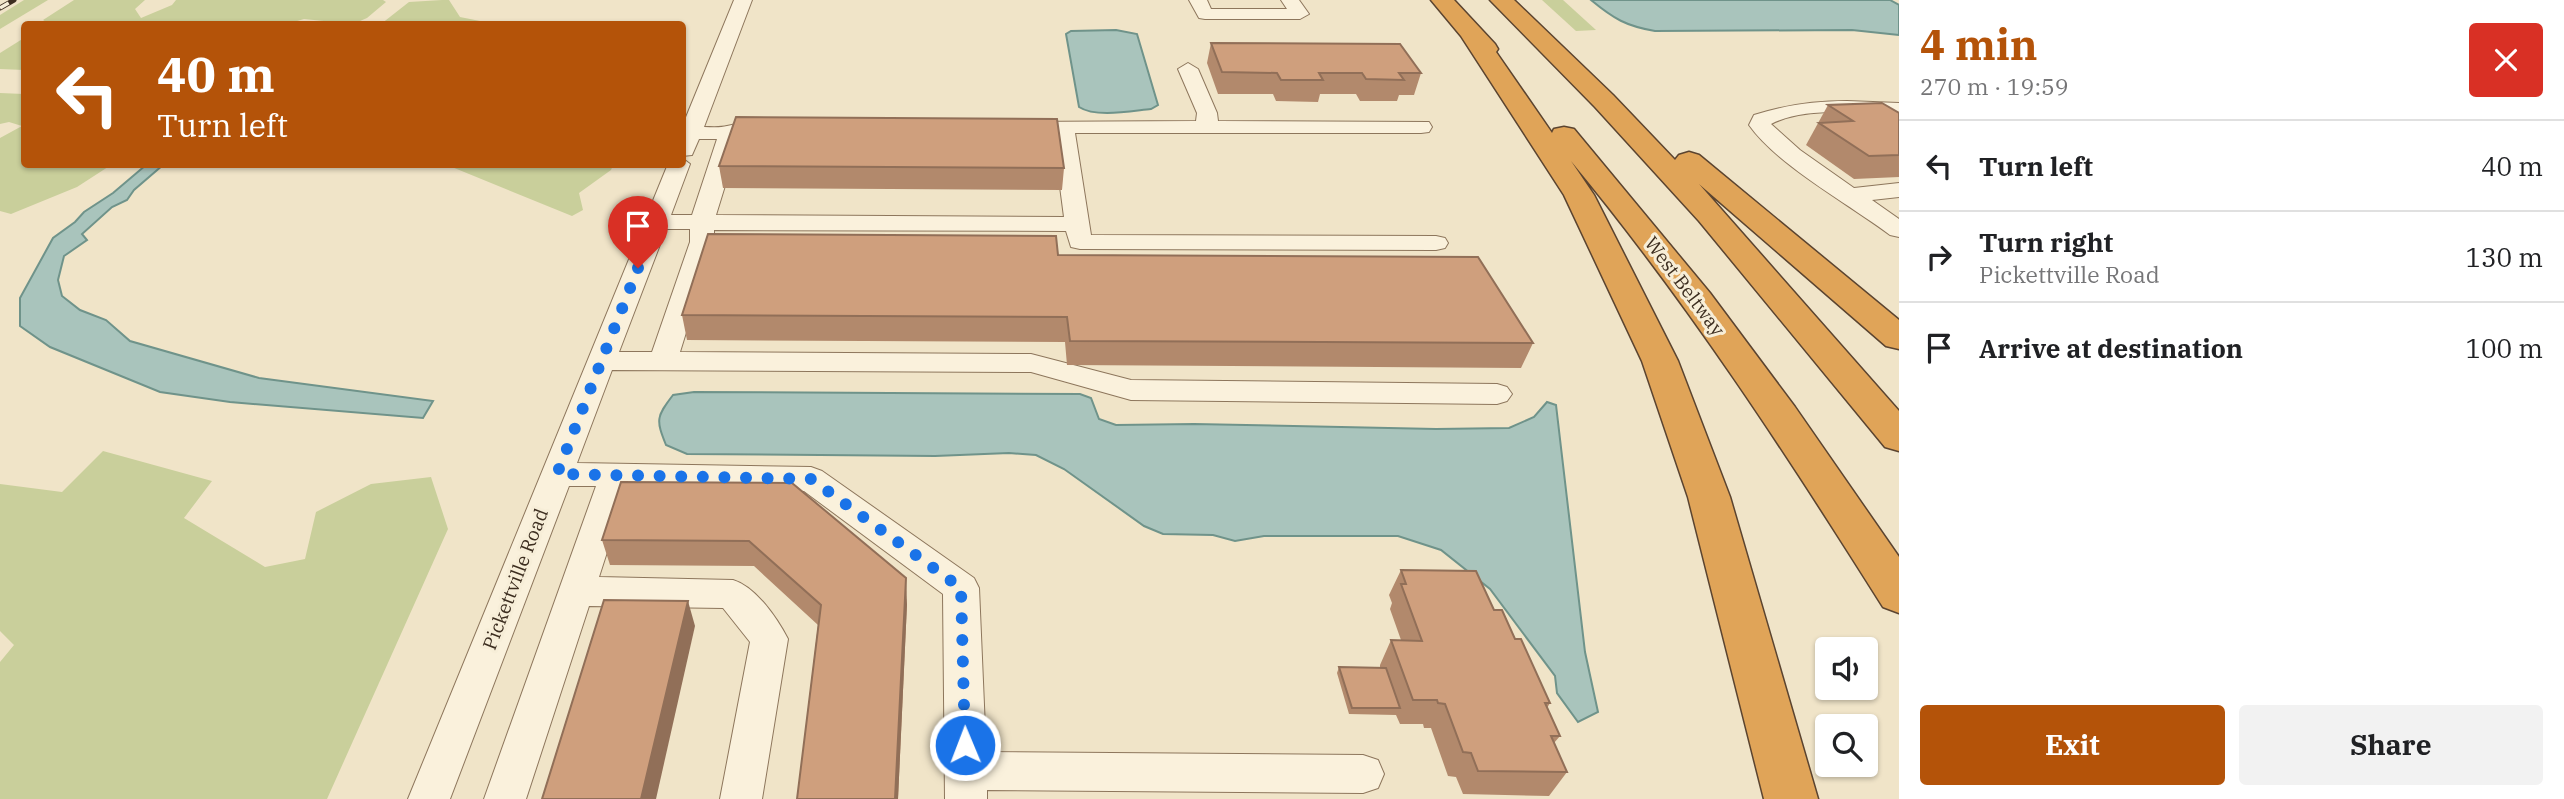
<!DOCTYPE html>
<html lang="en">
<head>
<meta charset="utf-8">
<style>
  body { margin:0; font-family:"IBM Plex Serif",serif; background:#f2f2f2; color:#202124; height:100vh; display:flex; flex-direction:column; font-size:26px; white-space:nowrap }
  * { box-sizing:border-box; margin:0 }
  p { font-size:23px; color:#757577 }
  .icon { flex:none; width:38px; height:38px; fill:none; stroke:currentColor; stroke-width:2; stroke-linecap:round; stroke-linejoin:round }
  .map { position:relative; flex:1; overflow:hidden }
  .panel { display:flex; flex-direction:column; background:#fff; width:665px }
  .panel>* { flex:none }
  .guide { position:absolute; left:21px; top:21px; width:665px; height:147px; border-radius:7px; box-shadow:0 2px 5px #0004; background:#b45309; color:#fff; overflow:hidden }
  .fabs { position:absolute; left:1815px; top:637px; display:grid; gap:14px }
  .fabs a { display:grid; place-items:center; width:63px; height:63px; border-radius:7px; background:#fff; box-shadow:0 2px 5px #0004; font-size:35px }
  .pin { position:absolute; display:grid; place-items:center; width:60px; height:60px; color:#fff; margin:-72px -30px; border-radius:50% 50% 50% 0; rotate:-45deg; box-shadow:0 0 7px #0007 }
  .pin .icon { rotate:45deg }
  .me { position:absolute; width:77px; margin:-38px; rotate:359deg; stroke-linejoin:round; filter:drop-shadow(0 0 5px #0008) }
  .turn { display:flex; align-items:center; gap:24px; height:147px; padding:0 21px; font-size:32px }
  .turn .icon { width:91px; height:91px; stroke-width:2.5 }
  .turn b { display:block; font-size:49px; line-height:60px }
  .round { display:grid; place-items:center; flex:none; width:74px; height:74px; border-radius:7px; background:#f2f2f2 }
  .overview { display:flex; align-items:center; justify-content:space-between; height:119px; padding:0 21px }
  h1 { font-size:42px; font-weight:700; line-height:52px; color:#b45309 }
  .button { display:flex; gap:14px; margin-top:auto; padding:14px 21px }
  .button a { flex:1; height:80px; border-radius:7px; background:#b45309; color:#fff; font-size:28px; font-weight:700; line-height:80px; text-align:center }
  .button a+a { background:#f2f2f2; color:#202124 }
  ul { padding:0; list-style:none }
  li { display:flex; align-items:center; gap:21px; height:91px; padding:0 21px; border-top:2px solid #e0e0e0 }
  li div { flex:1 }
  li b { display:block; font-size:26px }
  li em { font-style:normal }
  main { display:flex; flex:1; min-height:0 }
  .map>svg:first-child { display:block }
  .green { fill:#c9cf9b }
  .water { fill:#a9c4bc; stroke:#6f938a; stroke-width:2 }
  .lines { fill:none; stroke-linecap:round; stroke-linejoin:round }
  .minor-casing { stroke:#8d765c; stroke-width:2 }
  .highway-casing { stroke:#5b4430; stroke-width:3 }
  .minor { fill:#faf1dc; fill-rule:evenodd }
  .highway { fill:#e0a458; fill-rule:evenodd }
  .rail-casing { stroke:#3d2e20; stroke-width:5 }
  .rail { stroke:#f7eed8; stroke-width:3.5; stroke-dasharray:10; stroke-linecap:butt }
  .wall { fill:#b2896c }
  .shaded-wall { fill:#916f58 }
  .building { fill:#cf9f7d; stroke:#916f58; stroke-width:2 }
  .route { stroke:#1a73e8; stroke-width:12; stroke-dasharray:0 21.6 }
  .labels { text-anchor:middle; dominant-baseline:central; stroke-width:6; stroke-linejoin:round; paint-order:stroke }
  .street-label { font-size:19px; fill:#3d2e20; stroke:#f7eed8 }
</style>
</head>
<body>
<main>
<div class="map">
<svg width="1899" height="799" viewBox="0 0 1899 799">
  <rect width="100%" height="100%" fill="#f0e4c8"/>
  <!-- green -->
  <g class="green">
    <path d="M24 0H48L0 29V15Z"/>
    <path d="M74 0H145L135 9 141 18 172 5 176 0H383L386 2 367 18 353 24 304 19 287 24H49L43 20Z"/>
    <path d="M442 0H449L460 17 495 24H381L409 2Z"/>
    <path d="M1542 0H1563L1596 30 1576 31Z"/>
    <path d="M24 38V70L0 69V53Z"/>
    <path d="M0 93 24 94V164L111 165 77 187 11 214 0 211V138L22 126 9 122 0 124Z"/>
    <path d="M447 165H613L611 170 579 193 583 210 572 216Z"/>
    <path d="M103 451 212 481 184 518 265 567 305 559 316 512 371 484 431 477 448 529 327 799H0V662L14 645 0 631V484L62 492Z"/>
  </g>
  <!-- water -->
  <g class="water">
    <path d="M1591 0H1890L1899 5V35L1852 30 1655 31C1626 26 1614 19 1591 0Z"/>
    <path d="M1116 30 1137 34 1158 105 1151 109C1131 111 1096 118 1079 107L1066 34 1071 31Z"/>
    <path d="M146 165H163L134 190 127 200 112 207 82 234 87 240 64 256 58 280 62 296 80 310 106 320 130 341 259 378 433 401 423 418 230 402 160 392 50 347 20 326V298L53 238 75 222 84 212 113 193Z"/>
    <path d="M694 392 1080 394 1091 398 1099 419 1116 425 1194 424 1436 429 1509 428 1534 417 1547 402 1556 405 1585 652 1598 712 1578 722 1557 693 1555 676 1490 589 1441 550 1398 536H1264L1235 541 1213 535 1163 534 1144 526 1064 469 1036 455 1009 453 935 456 687 454 666 445C656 420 656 417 673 395Z"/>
  </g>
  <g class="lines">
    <defs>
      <g id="minor">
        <path d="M734 0H752L704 127C711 127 720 128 727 126 746 122 757 116 777 122L781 126 777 130 749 132 740 137 716 215 1064 217 1053 133 1011 132 1008 127 1011 122 1196 121 1197 113 1178 69 1188 63 1198 69 1217 113 1218 121 1429 122 1432 127 1429 132 1421 133H1075L1091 235 1436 236 1445 238 1448 243 1445 248 1436 250 1080 249 1071 247 1066 231 714 230V242L680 352 1031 354 1131 380 1497 384 1507 387 1512 394 1507 401 1497 404 1131 400 1031 372 612 370 577 463 811 467 822 471 974 578 979 588 986 752 1363 755 1378 760 1384 774 1378 788 1363 793 987 790V799H945L943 594 804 491 628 487 599 577 733 580C756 587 777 618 788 639L762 799H720L750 642 723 608 589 606 526 799H484L596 486H569L450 799H408L668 164H682V158L690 164 671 215H692L717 139H699L692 155 682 156V127ZM666 229H690V242L652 352H619Z"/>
        <path d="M1189 0H1207L1211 9H1287L1281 0H1299L1309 14 1300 19H1205L1199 18Z"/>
        <path d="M1847 101 1899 103V115C1860 113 1806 106 1771 124L1800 150 1854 188 1899 183V197L1872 200 1899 219V237L1890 235C1849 204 1778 166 1749 125L1754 115C1785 105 1815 101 1847 101Z"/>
      </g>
      <g id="highway">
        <path d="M1431 0H1454L1495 44 1498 49 1496 52 1552 133 1554 129 1564 127 1574 129 1710 293 1795 407 1899 557V613L1883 607C1786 453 1687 301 1571 161L1594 195 1678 361 1730 497 1818 799H1764L1688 497 1642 361 1564 195 1461 36Z"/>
        <path d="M1490 0H1514L1613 95 1675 160 1679 155 1689 152 1699 155 1899 320V349L1886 346 1699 184 1899 411V451L1885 447 1699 221 1595 107Z"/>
      </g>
    </defs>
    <!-- minor casing -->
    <use href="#minor" class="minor-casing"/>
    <!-- highway casing -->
    <use href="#highway" class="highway-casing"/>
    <!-- minor -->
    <use href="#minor" class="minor"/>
    <!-- highway -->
    <use href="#highway" class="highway"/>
    <defs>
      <path id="rail" d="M0 8 14 0"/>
    </defs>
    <!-- rail casing -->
    <use href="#rail" class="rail-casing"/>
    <!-- rail -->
    <use href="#rail" class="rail"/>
  </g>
  <!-- wall -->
  <g class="wall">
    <path d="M1211 43 1421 73 1414 95H1399L1397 101H1360L1356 94H1320L1318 102 1276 101 1273 94H1218L1207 63Z"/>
    <path d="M1828 105 1899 113V177L1854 179 1806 145Z"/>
    <path d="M719 166 1064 168 1062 190 723 188Z"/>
    <path d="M1058 255 1533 343 1521 368 1067 365 1065 342 687 340 682 315Z"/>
    <path d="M621 482 907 604 898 799H797L818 625 754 566 610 565 602 540Z"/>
    <path d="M1401 570 1494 610 1515 639 1550 703 1547 708 1560 736 1554 743 1567 772 1549 796 1463 794 1456 777 1448 776 1431 728H1424L1423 724H1400L1396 715 1349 714 1337 673 1339 667 1380 668V665L1391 640H1401L1390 609 1392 603 1389 595Z"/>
  </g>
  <!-- shaded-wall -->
  <g class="shaded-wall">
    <path d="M906 578 907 604 898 799H895Z"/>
    <path d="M688 601 695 626 656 799H641Z"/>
  </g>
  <!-- building -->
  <g class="building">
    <path d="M1211 43 1400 44 1421 73H1399L1404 80 1366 79 1362 73H1319L1323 80H1281L1277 73 1222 72Z"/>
    <path d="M1882 103 1899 113V155L1869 156 1819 123 1853 121 1828 105Z"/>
    <path d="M736 117 1057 119 1064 168 719 166Z"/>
    <path d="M708 234 1056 236 1058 255 1478 257 1533 343 1070 341 1067 317 682 315Z"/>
    <path d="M621 482 792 483 906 578 895 799H797L821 605 749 541 602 540Z"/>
    <path d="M1401 570 1476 571 1494 610H1502L1515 639H1521L1550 703H1545L1560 736H1551L1567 772 1478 771 1471 753 1463 752 1445 704 1438 703 1437 700H1413L1391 640 1422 641 1401 584H1406Z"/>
    <path d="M604 600 688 601 641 799H542Z"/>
    <path d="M1339 667 1386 668 1400 708H1352Z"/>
  </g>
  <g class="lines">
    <!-- route -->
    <path class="route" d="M638 268 557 474 811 479 961 588 965 745"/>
  </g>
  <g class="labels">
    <!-- street labels -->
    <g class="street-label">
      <text transform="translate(1685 286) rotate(53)">West Beltway</text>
      <text transform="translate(515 579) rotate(-69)">Pickettville Road</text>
    </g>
  </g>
</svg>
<div class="fabs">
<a><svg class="icon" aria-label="sound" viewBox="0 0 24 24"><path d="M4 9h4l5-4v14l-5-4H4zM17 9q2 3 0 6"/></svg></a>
<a><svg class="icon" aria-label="search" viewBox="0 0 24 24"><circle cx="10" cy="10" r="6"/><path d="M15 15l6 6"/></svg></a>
</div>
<div class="pin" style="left:638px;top:268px;background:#d93025"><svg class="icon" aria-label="arrive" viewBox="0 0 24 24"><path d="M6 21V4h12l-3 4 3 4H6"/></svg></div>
<svg class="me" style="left:965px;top:745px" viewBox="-20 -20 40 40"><circle r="17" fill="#1a73e8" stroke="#fff" stroke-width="3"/><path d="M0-11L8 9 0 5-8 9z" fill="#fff"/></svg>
<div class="guide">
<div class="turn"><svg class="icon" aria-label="left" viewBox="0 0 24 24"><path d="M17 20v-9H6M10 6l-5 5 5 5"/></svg><div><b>40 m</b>Turn left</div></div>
</div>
</div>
<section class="panel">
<div class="overview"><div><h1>4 min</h1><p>270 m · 19:59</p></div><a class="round" style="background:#d93025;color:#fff"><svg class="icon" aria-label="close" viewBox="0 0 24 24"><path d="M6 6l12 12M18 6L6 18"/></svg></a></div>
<ul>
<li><svg class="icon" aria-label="left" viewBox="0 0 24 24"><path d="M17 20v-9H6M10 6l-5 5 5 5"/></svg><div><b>Turn left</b></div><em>40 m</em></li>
<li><svg class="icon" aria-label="right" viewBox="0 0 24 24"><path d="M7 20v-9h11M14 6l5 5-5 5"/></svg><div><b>Turn right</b><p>Pickettville Road</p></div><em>130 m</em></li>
<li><svg class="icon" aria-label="arrive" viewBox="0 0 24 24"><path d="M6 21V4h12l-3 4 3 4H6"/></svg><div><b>Arrive at destination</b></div><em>100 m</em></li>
</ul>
<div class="button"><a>Exit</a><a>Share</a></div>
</section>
</main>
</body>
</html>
